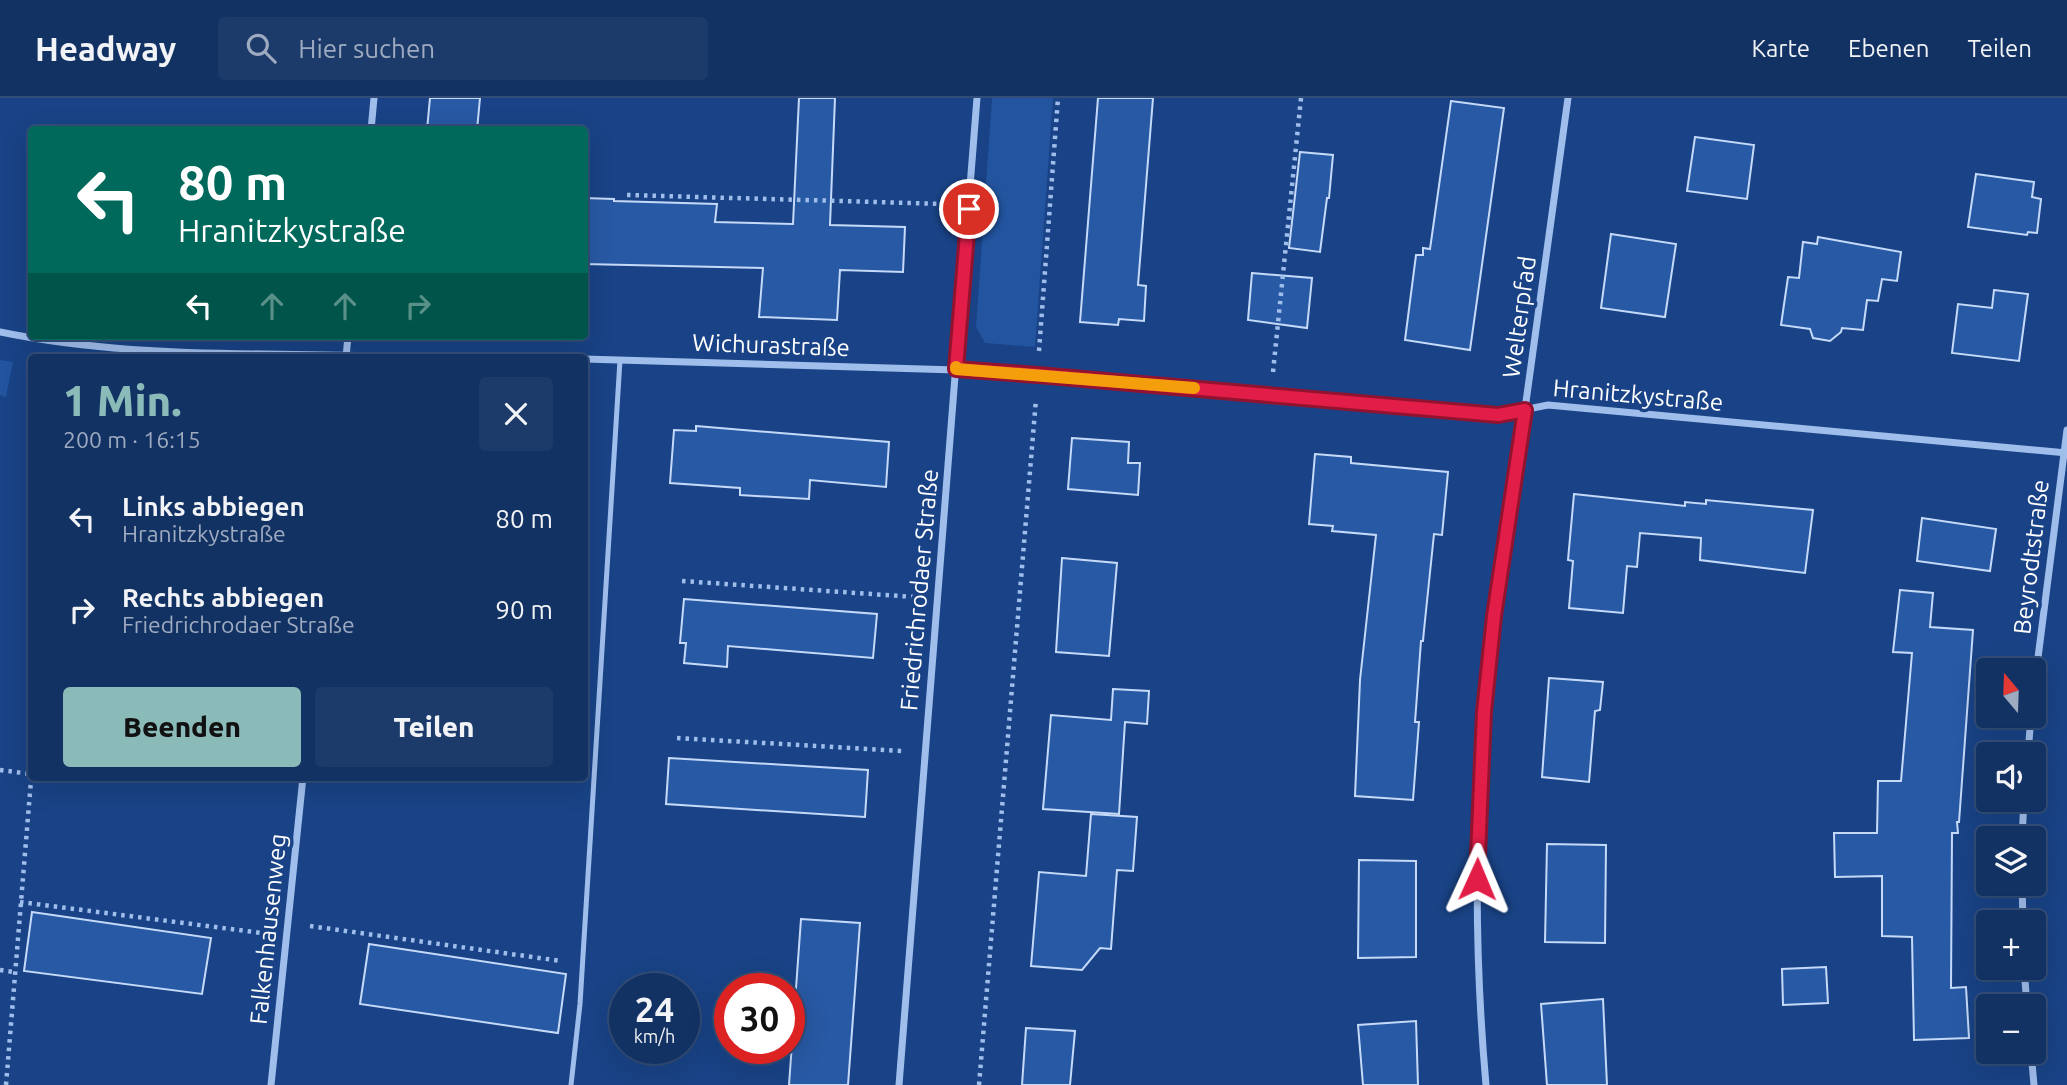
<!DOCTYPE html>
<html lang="de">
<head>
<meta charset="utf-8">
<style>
  body { margin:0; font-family:Ubuntu,sans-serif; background:#1c3a6a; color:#f1f3f6; height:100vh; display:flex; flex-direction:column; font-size:26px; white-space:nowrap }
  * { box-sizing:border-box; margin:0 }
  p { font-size:23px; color:#9daabf }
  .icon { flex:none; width:38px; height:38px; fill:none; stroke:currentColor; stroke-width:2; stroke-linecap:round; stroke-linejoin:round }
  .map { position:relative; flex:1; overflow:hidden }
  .drawer { position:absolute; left:28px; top:256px; width:560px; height:427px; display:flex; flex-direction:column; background:#133264; border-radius:7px; box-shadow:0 7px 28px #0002,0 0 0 2px #324d78 }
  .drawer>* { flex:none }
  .hud { position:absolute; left:28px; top:28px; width:560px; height:214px; border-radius:7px; box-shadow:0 7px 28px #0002,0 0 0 2px #324d78; background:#00695c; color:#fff; overflow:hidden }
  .needle { width:46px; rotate:341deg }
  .controls { position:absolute; left:1976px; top:560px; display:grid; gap:14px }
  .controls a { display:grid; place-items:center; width:70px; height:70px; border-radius:7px; background:#133264; box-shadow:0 7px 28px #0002,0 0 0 2px #324d78; font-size:35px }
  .speed { position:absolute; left:609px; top:875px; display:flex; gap:14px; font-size:35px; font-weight:700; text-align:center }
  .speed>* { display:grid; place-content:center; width:91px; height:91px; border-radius:50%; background:#133264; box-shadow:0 7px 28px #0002,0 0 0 2px #324d78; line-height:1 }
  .speed small { font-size:18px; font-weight:400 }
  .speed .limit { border:10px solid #d22; background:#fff; color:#111 }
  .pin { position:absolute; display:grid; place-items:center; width:60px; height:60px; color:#fff; margin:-30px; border:4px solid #fff; border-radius:50%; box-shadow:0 2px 7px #0007 }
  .me { position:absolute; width:77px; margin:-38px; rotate:1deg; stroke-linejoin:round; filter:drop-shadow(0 0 5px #0008) }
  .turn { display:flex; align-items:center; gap:24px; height:147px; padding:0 35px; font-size:32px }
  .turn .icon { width:91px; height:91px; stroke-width:2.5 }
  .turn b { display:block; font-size:49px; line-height:60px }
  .lanes { display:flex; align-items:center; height:66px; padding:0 35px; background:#0003; justify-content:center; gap:35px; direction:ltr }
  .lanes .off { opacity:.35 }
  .round { display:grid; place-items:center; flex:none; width:74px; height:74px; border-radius:7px; background:#1c3a6a }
  .head { display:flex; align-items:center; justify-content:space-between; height:119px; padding:0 35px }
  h1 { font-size:42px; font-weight:800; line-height:52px; color:#8bbbb9 }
  .primary-button { display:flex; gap:14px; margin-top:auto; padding:14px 35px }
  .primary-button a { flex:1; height:80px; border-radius:7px; background:#8bbbb9; color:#111; font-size:28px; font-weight:800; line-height:80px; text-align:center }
  .primary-button a+a { background:#1c3a6a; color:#f1f3f6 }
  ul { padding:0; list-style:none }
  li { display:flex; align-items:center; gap:21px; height:91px; padding:0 35px }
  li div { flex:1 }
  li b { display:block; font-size:26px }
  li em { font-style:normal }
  header { display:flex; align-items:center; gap:42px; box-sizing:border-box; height:98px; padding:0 35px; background:#133264; border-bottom:2px solid #324d78 }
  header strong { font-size:33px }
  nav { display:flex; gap:38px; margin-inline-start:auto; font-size:24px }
  .search { width:490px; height:63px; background:#1c3a6a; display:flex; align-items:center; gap:18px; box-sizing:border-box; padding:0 24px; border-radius:7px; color:#9daabf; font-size:26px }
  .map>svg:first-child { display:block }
  .green { fill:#22549f }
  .building { fill:#2859a4; stroke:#c5daf9; stroke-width:2 }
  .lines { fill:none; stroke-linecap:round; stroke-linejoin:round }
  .path { stroke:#a0beec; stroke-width:4.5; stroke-dasharray:3.5 5; stroke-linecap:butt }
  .service { stroke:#a0beec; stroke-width:5 }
  .minor { stroke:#a0beec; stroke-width:7 }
  .route-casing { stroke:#92132f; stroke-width:18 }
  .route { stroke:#e11d48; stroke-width:12 }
  .slow { stroke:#f59e0b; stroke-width:12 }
  .labels { text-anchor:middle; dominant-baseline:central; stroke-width:7; stroke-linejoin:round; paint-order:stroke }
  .street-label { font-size:24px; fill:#fff; stroke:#194386 }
</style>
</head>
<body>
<header>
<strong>Headway</strong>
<div class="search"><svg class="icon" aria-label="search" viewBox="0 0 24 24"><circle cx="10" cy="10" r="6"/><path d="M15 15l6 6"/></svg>Hier suchen</div>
<nav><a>Karte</a><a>Ebenen</a><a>Teilen</a></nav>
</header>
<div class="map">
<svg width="2067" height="987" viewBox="0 0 2067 987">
  <rect width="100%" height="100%" fill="#194386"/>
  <!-- green -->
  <g class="green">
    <path d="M992 0H1053L1035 249 985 245 976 229Z"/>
    <path d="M0 262 13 264 6 299 0 297Z"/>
  </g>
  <!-- building -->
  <g class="building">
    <path d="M430 0H480L477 32H427Z"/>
    <path d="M799 0H835L830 127 905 129 903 174 840 172 837 222 759 219 763 170 584 166V100L614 101V103L717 106 715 124 793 126Z"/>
    <path d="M1098 0H1153L1138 187 1146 188 1144 223 1119 221 1118 227 1080 224Z"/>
    <path d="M1451 3 1504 10 1470 252 1405 242 1416 157H1423V150L1430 151Z"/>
    <path d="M1695 39 1754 47 1747 101 1687 93Z"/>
    <path d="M1300 54 1333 57 1329 100H1327L1320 154 1289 150Z"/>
    <path d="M1976 76 2034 84 2032 99 2041 101 2037 135 2028 134 2027 137 1968 129Z"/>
    <path d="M1611 136 1676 146 1665 219 1601 210Z"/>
    <path d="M1818 139 1901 154 1897 183 1882 181 1878 203 1867 202 1863 232 1842 230 1841 234 1830 243 1813 240 1810 231 1781 227 1788 179 1799 180 1803 144 1817 146Z"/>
    <path d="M1252 175 1312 180 1307 230 1248 222Z"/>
    <path d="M1994 192 2028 196 2019 263 1952 255 1958 206 1992 210Z"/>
    <path d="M696 328 889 344 886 389 810 382 809 401 740 397V390L670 385 674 332 696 333Z"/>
    <path d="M1072 340 1129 344 1128 365H1140L1138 397 1068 391Z"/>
    <path d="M1315 356 1351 359V365L1448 374 1442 437 1434 436 1424 532 1423 543H1421L1415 624H1419L1413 702 1355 698 1360 582 1376 437 1332 433 1333 428 1309 426Z"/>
    <path d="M1574 396 1685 408V404L1706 406V402L1813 412 1805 475 1700 462 1701 440 1640 435 1637 469 1627 468 1623 515 1569 510 1573 463 1568 462Z"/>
    <path d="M1922 420 1996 431 1990 473 1917 463Z"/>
    <path d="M1062 460 1117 465 1109 558 1056 554Z"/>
    <path d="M1900 492 1933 495 1930 529 1973 532 1959 724H1957L1958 735H1952L1951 890 1966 889 1969 940 1914 942 1912 839 1882 838V778L1835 779 1834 735H1877L1878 683H1901L1912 555 1893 554Z"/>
    <path d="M684 501 877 516 873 560 728 548 727 569 684 565 686 545H680Z"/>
    <path d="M1549 580 1603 584 1600 612 1595 613 1589 684 1542 679Z"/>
    <path d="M1113 591 1149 593 1147 626 1125 624 1119 716 1043 711 1051 617 1111 622Z"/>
    <path d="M669 660 868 672 865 719 666 706Z"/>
    <path d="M1091 716 1137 719 1133 773 1117 772 1111 851 1100 850 1082 872 1031 868 1039 774 1086 778Z"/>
    <path d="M1547 746 1606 747 1605 845 1545 844Z"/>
    <path d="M1359 762 1416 763V859L1358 860Z"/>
    <path d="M32 814 211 840 202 896 24 873Z"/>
    <path d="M801 821 860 825 848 987H789Z"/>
    <path d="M369 846 566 876 558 935 360 906Z"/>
    <path d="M1826 869 1828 905 1783 907 1782 871Z"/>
    <path d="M1603 901 1607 987H1547L1541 906Z"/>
    <path d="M1416 923 1418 987H1363L1358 927Z"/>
    <path d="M1026 930 1075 933 1070 987H1022Z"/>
  </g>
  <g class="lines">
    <!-- path -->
    <g class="path">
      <path d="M31 80H32"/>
      <path d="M627 97 946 106"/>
      <path d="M1039 253 1058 0"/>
      <path d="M1273 274 1301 0"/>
      <path d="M682 483 915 499"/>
      <path d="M677 640 903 653"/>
      <path d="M0 672 31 676"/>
      <path d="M20 804 262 835"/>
      <path d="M310 828 561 863"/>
      <path d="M0 872 14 874"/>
      <path d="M6 987 32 670"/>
      <path d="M979 987 1036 301"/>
    </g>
    <!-- service -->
    <path class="service" d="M571 987 580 906 620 262"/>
    <!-- minor -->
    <g class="minor">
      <path d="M371 32 374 0"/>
      <path d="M0 234C87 252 176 255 264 256 326 257 388 258 450 259"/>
      <path d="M346 259 348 238"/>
      <path d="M584 261 956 272 1038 277 1498 317 1548 307 2067 355"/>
      <path d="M2034 591 2067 332"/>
      <path d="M2028 656 2031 618"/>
      <path d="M2022 740 2024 702"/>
      <path d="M2022 786 2023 824"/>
      <path d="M2024 870 2027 908"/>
      <path d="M2031 954 2034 987"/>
      <path d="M271 987 303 679"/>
      <path d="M899 987 977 0"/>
      <path d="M1486 987C1475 863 1474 737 1485 612 1493 521 1508 431 1521 340 1537 227 1552 113 1568 0"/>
    </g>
  </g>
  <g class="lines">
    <defs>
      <path id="route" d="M969 111 956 271 1038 277 1498 317 1525 312 1494 518 1484 614 1477 781"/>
    </defs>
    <!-- route casing -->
    <use href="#route" class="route-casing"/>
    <!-- route -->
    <use href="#route" class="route"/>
    <!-- slow -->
    <path class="slow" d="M956 269V271L1194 290"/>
  </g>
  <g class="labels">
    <!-- street labels -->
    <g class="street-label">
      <text transform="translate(1519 219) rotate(-82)">Welterpfad</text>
      <text transform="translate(771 247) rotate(2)">Wichurastraße</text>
      <text transform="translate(1638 297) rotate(5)">Hranitzkystraße</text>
      <text transform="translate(2031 459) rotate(-83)">Beyrodtstraße</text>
      <text transform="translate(919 492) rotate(-85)">Friedrichrodaer Straße</text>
      <text transform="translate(268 831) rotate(-84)">Falkenhausenweg</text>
    </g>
  </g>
</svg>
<div class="controls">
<a><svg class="needle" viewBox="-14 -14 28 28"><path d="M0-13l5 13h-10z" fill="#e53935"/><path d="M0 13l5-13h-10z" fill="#9daabf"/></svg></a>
<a><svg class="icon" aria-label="sound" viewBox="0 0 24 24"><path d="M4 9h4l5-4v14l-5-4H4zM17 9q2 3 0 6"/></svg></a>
<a><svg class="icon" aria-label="layers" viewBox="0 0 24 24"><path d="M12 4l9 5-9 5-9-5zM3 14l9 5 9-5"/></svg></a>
<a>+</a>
<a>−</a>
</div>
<div class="speed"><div>24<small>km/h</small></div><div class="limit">30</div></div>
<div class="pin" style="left:969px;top:111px;background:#d93025"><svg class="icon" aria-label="arrive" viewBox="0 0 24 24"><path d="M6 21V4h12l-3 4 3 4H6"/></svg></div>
<svg class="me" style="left:1477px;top:781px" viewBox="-20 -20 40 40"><path d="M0-17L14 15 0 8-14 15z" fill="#e11d48" stroke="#fff" stroke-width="4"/></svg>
<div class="hud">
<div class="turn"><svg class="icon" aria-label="left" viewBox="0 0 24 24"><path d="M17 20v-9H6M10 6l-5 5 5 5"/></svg><div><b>80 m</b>Hranitzkystraße</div></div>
<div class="lanes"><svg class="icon" aria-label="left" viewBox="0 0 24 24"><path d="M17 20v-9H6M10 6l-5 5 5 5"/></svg><svg class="icon off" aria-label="ahead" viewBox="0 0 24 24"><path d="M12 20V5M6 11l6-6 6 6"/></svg><svg class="icon off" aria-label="ahead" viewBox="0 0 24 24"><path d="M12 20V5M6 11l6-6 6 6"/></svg><svg class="icon off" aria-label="right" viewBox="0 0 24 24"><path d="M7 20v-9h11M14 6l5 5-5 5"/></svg></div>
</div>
<section class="drawer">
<div class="head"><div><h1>1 Min.</h1><p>200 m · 16:15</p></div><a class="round"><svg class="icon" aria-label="close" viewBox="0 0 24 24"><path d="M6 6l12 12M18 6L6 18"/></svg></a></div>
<ul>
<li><svg class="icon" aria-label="left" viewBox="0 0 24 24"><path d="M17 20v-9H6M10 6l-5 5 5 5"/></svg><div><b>Links abbiegen</b><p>Hranitzkystraße</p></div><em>80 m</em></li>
<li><svg class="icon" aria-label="right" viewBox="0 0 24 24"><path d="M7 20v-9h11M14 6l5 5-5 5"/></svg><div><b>Rechts abbiegen</b><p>Friedrichrodaer Straße</p></div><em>90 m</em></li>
</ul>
<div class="primary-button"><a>Beenden</a><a>Teilen</a></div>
</section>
</div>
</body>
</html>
